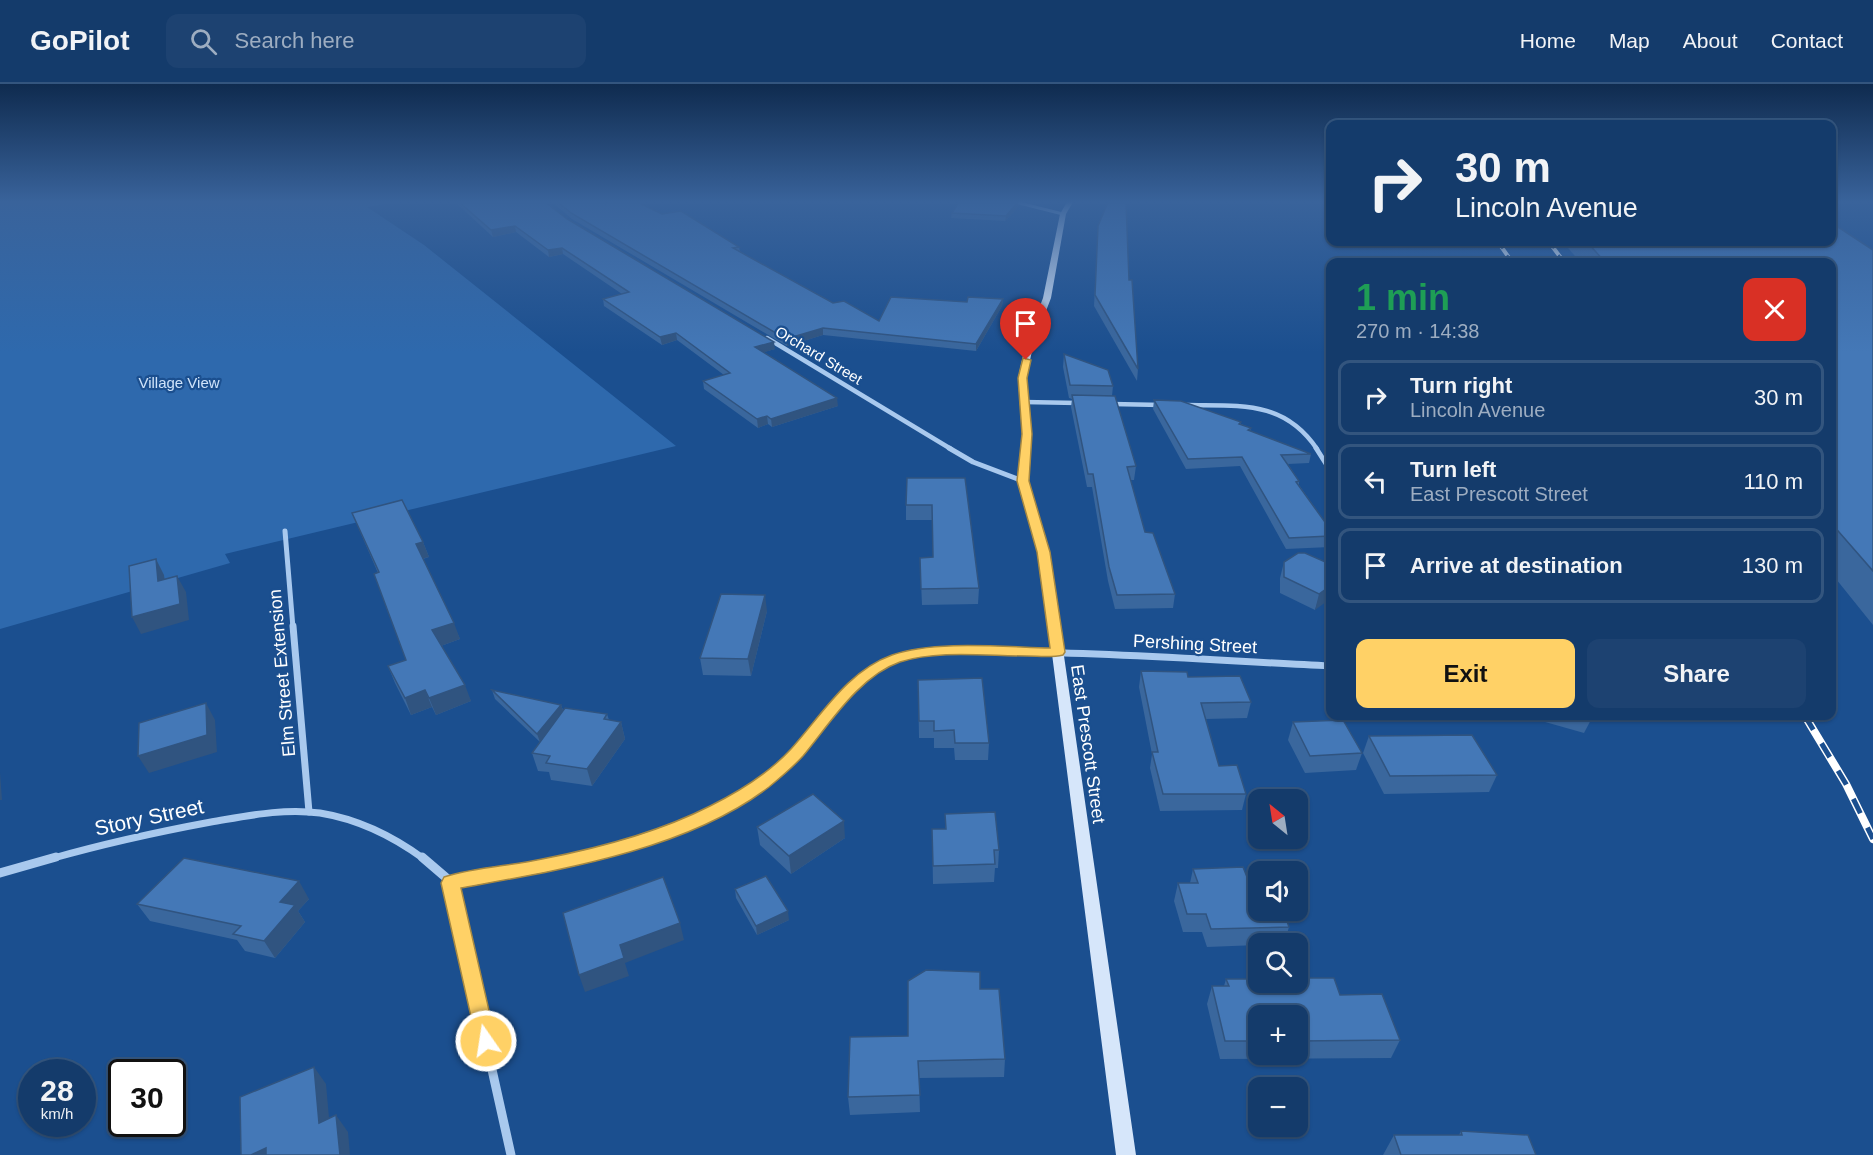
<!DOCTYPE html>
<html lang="en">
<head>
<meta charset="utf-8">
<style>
  body { margin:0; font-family:Arial,sans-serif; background:#1d4271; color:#f1f3f6; height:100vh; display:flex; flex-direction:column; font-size:22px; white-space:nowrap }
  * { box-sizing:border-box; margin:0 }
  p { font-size:20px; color:#9dadc1 }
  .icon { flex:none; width:33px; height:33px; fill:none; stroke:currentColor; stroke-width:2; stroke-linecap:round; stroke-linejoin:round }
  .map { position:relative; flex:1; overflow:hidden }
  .sheet { position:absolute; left:1326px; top:174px; width:510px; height:462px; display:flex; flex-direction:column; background:#143b6b; border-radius:12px; box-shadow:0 2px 4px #0004,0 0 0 2px #33557e }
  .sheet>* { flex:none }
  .hud { position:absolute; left:1326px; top:36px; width:510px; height:126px; border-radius:12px; box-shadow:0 2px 4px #0004,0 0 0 2px #33557e; background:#143b6b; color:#f1f3f6; overflow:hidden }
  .needle { width:39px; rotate:330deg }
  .buttons { position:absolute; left:1248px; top:705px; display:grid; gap:12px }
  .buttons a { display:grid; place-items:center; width:60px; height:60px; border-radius:12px; background:#143b6b; box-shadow:0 2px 4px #0004,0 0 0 2px #33557e; font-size:30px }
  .speed { position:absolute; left:18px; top:975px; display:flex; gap:12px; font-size:30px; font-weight:700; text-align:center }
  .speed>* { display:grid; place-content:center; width:78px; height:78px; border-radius:50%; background:#143b6b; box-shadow:0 2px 4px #0004,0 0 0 2px #33557e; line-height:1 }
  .speed small { font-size:15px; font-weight:400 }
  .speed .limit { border:3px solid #111; border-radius:9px; background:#fff; color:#111 }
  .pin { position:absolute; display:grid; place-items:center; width:51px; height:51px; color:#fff; margin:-62px -26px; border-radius:50% 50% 50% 0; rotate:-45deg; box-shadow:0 0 6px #0007 }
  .pin .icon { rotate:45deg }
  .me { position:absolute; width:66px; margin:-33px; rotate:347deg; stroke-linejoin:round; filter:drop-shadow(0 0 4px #0008) }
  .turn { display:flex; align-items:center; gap:21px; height:126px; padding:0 30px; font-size:27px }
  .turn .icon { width:78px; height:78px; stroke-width:2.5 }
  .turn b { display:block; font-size:42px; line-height:51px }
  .round { display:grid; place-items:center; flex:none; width:63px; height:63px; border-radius:12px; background:#1d4271 }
  .summary { display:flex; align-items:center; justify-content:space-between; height:102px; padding:0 30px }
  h1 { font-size:36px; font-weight:800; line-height:45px; color:#1e9e55 }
  .primary-button { display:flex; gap:12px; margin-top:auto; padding:12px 30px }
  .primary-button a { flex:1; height:69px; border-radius:12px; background:#ffd166; color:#111; font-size:24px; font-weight:800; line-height:69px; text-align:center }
  .primary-button a+a { background:#1d4271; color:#f1f3f6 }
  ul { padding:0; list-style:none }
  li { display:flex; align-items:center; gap:18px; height:75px; margin:0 12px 9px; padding:0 18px; border:3px solid #33557e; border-radius:12px }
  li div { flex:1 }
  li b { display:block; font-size:22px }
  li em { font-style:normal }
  header { display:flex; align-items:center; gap:36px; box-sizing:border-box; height:84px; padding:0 30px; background:#143b6b; border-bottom:2px solid #33557e }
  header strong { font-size:28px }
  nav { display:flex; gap:33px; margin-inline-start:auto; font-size:21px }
  .search { width:420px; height:54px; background:#1d4271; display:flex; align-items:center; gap:15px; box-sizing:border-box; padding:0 21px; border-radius:12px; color:#9dadc1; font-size:22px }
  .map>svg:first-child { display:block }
  .green { fill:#2e69ad }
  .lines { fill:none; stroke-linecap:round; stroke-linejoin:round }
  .street-far4 { stroke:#a9c9ee; stroke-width:3 }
  .street-far3 { stroke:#a9c9ee; stroke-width:4.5 }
  .street-far2 { stroke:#a9c9ee; stroke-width:5 }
  .street-far1 { stroke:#a9c9ee; stroke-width:7 }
  .street { stroke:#a9c9ee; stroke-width:9 }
  .secondary { fill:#d6e6fa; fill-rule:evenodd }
  .rail-far1-casing { stroke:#fff; stroke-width:4 }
  .rail-casing { stroke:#fff; stroke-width:8 }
  .rail-far1 { stroke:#1b4f8f; stroke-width:2; stroke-dasharray:8; stroke-linecap:butt }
  .rail { stroke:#1b4f8f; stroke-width:5; stroke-dasharray:16; stroke-linecap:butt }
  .wall { fill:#3a679d; fill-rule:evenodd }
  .shaded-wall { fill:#305480 }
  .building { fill:#4478b7; stroke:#305480; stroke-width:1.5 }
  .route { fill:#ffd166; stroke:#a68842; stroke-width:1.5 }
  .labels { text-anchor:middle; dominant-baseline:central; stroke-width:4.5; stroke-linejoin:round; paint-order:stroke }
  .far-street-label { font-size:15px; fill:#fff; stroke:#1b4f8f }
  .far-park-label { font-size:15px; fill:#cfe3fa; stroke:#1b4f8f }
  .street-label { font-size:18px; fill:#fff; stroke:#1b4f8f }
  .near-street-label { font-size:21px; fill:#fff; stroke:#1b4f8f }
</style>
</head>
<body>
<header>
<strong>GoPilot</strong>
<div class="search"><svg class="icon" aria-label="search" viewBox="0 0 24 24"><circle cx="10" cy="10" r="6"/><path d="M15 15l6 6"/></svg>Search here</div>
<nav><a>Home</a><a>Map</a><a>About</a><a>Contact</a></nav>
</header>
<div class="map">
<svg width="1873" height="1071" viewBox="0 0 1873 1071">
  <rect width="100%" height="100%" fill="#1b4f8f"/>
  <!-- green -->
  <path class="green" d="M0 118H397L367 123 424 161 676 362 225 470 230 479 0 545Z"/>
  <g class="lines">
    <!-- street-far4 -->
    <path class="street-far4" d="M1015 118 1063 130"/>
    <!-- street-far3 -->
    <g class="street-far3">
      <path d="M767 254 951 365"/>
      <path d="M1024 318 1078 319"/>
      <path d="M1112 320 1162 321"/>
      <path d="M1187 321C1240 322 1284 316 1317 365"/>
    </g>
    <!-- street-far2 -->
    <g class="street-far2">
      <path d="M949 364 973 378 1023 397"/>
      <path d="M1316 364 1330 386"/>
      <path d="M285 447 293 544"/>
    </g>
    <!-- street-far1 -->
    <g class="street-far1">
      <path d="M293 542 309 728"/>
      <path d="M50 775C103 760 157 748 211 738 247 732 283 724 320 729 357 735 394 753 424 775"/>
      <path d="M579 775C647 758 727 736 779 685 813 653 837 604 880 582 922 560 972 568 1018 568 1122 569 1226 577 1330 582"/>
    </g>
    <!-- street -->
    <g class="street">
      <path d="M422 773 450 797 511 1071"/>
      <path d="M0 789 56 773"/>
      <path d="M450 799 585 773"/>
    </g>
    <!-- secondary -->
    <path class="secondary" d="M1067 118H1073L1066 130 1051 214 1034 258 1026 294 1032 350 1028 397 1049 468 1136 1071H1116L1039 468 1018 397 1022 350 1018 294 1026 258 1043 214 1060 130Z"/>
    <defs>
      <g id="rail-far1">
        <path d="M1498 158 1512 178"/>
        <path d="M1549 158 1564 178"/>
      </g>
      <path id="rail" d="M1805 632 1846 700 1873 755"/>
    </defs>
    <!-- rail-far1 casing -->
    <use href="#rail-far1" class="rail-far1-casing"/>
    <!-- rail casing -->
    <use href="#rail" class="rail-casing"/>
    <!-- rail-far1 -->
    <use href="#rail-far1" class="rail-far1"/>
    <!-- rail -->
    <use href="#rail" class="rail"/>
  </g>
  <!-- wall -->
  <g class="wall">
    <path d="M455 118H545L567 135 775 265 764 268 838 322 772 343 768 340 758 344 704 305 703 297 724 291 677 256 662 261 604 222 603 215 622 210 563 170 549 173 516 148 493 153Z"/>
    <path d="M552 118H597L662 130 739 163 740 168 833 219 879 237 967 218 1003 215 1002 222 976 267 823 251 787 262 572 135Z"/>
    <path d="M1018 118V123L1005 137 951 134 952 129Z"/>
    <path d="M1098 142 1129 196 1138 285 1137 297 1094 222Z"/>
    <path d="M1563 158H1832L1873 166V541L1832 490V178H1580Z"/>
    <path d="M1064 270 1113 302 1112 312 1136 382 1134 396H1130L1145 448 1175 510 1173 524 1115 525 1108 497 1092 403H1087L1071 323 1072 315 1069 314 1063 283Z"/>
    <path d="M1154 316 1241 338V340L1251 344 1250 347 1311 370 1309 379 1288 380 1299 397V401L1330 445V463L1286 465 1240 382 1186 385 1153 325Z"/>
    <path d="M965 394 979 504 978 520 922 521 920 474 933 473 932 436H906V421Z"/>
    <path d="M352 429 423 458 429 473 423 475 460 555 441 562 471 617 436 631 432 623 411 631 395 599 388 582 406 576 378 489Z"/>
    <path d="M1284 478 1330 480 1315 526 1280 509V494Z"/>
    <path d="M767 527 751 592 703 591 700 574Z"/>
    <path d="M1141 587 1188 593 1251 618 1247 634 1206 635 1219 682 1246 710 1242 726 1160 727 1150 684 1152 670 1139 603Z"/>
    <path d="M918 596 989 659 988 676H955L954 664H934V654H919Z"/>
    <path d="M492 606 561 621 563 626 607 630 609 636 621 638 625 655 592 702 551 696 549 688 538 687 532 669 540 658 495 615Z"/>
    <path d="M1531 632H1593L1584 649 1531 634Z"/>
    <path d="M1293 638 1362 669 1356 686 1305 689 1288 656Z"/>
    <path d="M1369 652 1497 691 1489 708 1384 710 1363 669Z"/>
    <path d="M945 730 999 766 998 784H995L994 798 933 800 932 745H945Z"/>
    <path d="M757 743 845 754 791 790 760 761Z"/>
    <path d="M1193 785 1247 793 1289 843 1284 860H1258V861L1207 863 1202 848H1183L1174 817 1178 799H1190Z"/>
    <path d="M735 805 789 836 757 851 736 814Z"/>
    <path d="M309 815 298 827 305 838 275 874 245 867 237 856 150 837 137 820Z"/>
    <path d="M1226 895 1340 911 1400 956 1391 974 1220 975 1207 920 1212 902H1224ZM1258 932H1298V970H1258Z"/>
    <path d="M980 905 1005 975 1004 993 919 994 920 1028 850 1031 848 1013 908 952Z"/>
    <path d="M1461 1047 1536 1071H1383L1394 1051H1459Z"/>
  </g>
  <!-- shaded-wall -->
  <g class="shaded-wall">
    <path d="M1018 118V123L1005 137 1006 132Z"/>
    <path d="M515 142 516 148 493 153 491 146Z"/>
    <path d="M562 164 563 170 549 173 548 166Z"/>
    <path d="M1003 215 1002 222 976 267V260Z"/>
    <path d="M823 244V251L787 262 786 255Z"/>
    <path d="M676 249 677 256 662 261 660 253Z"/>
    <path d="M774 258 775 265 756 271 755 263Z"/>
    <path d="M837 314 838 322 772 343 771 335Z"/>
    <path d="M767 332 768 340 758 344 757 335Z"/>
    <path d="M423 458 429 473 421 475 416 460Z"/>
    <path d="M156 475 164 491 167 513 158 497Z"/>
    <path d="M177 492 186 508 189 536 141 550 132 533Z"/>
    <path d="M1330 502V515L1315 526 1319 510Z"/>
    <path d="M765 511 767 527 751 592 748 575Z"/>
    <path d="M454 539 460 555 438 563 432 546Z"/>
    <path d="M465 601 471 617 436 631 429 614Z"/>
    <path d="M425 606 432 623 411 631 405 614Z"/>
    <path d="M206 619 215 636 217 668 149 689 138 672Z"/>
    <path d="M561 621 564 629 540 658 537 650Z"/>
    <path d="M621 638 625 655 592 702 587 685Z"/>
    <path d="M0 688 2 716H0Z"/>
    <path d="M844 737 845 754 791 790 789 772Z"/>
    <path d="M299 797 309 815 298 827 305 838 275 874 264 857 280 818Z"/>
    <path d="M788 827 789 836 757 851 756 842Z"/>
    <path d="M680 839 684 856 625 879 629 892 585 908 579 891 620 861Z"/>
    <path d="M314 983 326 1000 331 1056 319 1039Z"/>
    <path d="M336 1031 348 1048 350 1071H340Z"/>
    <path d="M266 1064 271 1071H251Z"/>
  </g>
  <!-- building -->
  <g class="building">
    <path d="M459 118H545L567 135 774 258 755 263 837 314 771 335 767 332 757 335 703 297 730 289 676 249 660 253 603 215 629 208 562 164 548 166 515 142 491 146Z"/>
    <path d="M558 118H597L606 120 615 118H637L662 130 681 127 739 163 733 164 833 219 844 217 879 237 891 213 967 218 968 213 1003 215 976 260 823 244 786 255 571 129Z"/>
    <path d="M959 118H1018L1006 132 952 129Z"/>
    <path d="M1108 118H1126L1129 196H1132L1138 285 1095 211 1098 142Z"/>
    <path d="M1832 139 1873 166V487L1832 440V178H1605L1587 158H1832Z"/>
    <path d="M1064 270 1108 286 1113 302 1070 301Z"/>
    <path d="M1072 311 1115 312 1136 382 1127 383 1145 448 1153 449 1175 510 1117 511 1109 483 1093 390H1088Z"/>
    <path d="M1154 316 1181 317 1241 338 1239 340 1251 344 1248 346 1311 370 1281 371 1299 397 1296 398 1330 445V452L1289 454 1242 373 1188 375Z"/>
    <path d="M907 394H965L979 504 921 505 920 474 933 473 932 421H906Z"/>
    <path d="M402 416 423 458 416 460 454 539 432 546 465 601 429 614 425 606 405 614 388 582 406 576 374 490 379 488 352 429Z"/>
    <path d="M1298 469H1305L1330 480V502L1319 510 1284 493V478Z"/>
    <path d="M156 475 158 497 177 492 180 520 132 533 129 482Z"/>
    <path d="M721 510 765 511 748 575 700 574Z"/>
    <path d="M1141 587 1187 588 1188 593 1240 592 1251 618 1201 619 1219 682 1237 681 1246 710H1163L1152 668H1158Z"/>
    <path d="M982 594 989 659H955L954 646 934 647V637H919L918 596Z"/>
    <path d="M492 606 561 621 537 650Z"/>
    <path d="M206 619 207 651 138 672 139 639Z"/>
    <path d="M565 624 607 630 604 635 621 638 587 685 546 679 550 672 532 669Z"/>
    <path d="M1343 636 1362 669 1310 672 1293 638Z"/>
    <path d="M1472 651 1497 691 1390 692 1369 652Z"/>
    <path d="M813 710 844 737 789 772 757 743Z"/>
    <path d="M995 728 999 766H994L995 780 933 782 932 745H946L945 730Z"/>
    <path d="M184 774 299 797 280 818 295 821 264 857 233 850 241 842 137 820Z"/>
    <path d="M1243 783 1247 793 1258 794V826H1283L1289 843 1211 845 1206 830H1187L1178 799H1198L1193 785Z"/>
    <path d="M766 792 788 827 756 842 735 805Z"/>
    <path d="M663 793 680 839 620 861 624 874 579 891 563 829Z"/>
    <path d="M926 886 980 888V905H999L1005 975 918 977 920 1011 848 1013 850 953 908 952V897Z"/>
    <path d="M1298 894H1334L1340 911 1382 910 1400 956 1298 957V932H1258V957H1225L1212 902H1229L1226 895H1258V898H1298Z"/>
    <path d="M314 983 319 1039 336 1031 340 1071H266V1064L251 1071H241L240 1013Z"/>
    <path d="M1461 1047 1528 1051 1536 1071H1401L1394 1051H1462Z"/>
  </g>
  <!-- sky -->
  <linearGradient id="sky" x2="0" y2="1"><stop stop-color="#0f2b4f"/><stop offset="0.44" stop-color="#39639b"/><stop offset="1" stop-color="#39639b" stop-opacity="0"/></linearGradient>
  <rect width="1873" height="268" fill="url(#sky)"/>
  <!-- route -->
  <path class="route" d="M1023 274 1031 276 1027 294 1032 350 1029 397 1050 468 1065 568 1063 571C1051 574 1038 572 1027 572 986 572 938 566 900 578 859 592 829 641 803 672 793 683 780 694 769 703 687 766 560 786 461 804L496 957 493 964 486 967 478 964 441 799 444 793C475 783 510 782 542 775 599 764 657 749 710 722 738 708 769 689 791 665 821 632 847 587 892 571 934 556 1005 563 1050 564L1037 468 1017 397 1022 350 1018 294Z"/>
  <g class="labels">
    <!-- far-street labels -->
    <g class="far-street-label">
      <text transform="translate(819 271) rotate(31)">Orchard Street</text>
    </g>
    <!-- far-park labels -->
    <g class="far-park-label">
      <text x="179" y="298">Village View</text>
    </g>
    <!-- street labels -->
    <g class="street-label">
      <text transform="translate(1195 560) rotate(3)">Pershing Street</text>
      <text transform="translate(282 589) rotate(-95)">Elm Street Extension</text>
      <text transform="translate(1088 660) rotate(82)">East Prescott Street</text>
    </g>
    <!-- near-street labels -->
    <g class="near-street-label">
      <text transform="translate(149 733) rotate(-12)">Story Street</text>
    </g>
  </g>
</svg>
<div class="buttons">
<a><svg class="needle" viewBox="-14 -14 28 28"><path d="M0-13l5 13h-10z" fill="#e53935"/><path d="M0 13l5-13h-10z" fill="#9dadc1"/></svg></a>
<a><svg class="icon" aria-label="sound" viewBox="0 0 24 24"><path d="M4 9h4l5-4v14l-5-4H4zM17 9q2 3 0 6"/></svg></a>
<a><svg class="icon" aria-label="search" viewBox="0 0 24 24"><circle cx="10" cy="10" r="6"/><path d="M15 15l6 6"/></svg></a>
<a>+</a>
<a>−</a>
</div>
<div class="speed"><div>28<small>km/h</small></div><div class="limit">30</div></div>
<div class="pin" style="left:1026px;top:276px;background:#d93025"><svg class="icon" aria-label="arrive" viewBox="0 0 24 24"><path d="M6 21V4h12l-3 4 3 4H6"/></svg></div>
<svg class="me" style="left:486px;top:957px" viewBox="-20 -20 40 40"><circle r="17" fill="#ffd166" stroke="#fff" stroke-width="3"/><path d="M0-11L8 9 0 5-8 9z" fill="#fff"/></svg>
<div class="hud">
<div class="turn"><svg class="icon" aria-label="right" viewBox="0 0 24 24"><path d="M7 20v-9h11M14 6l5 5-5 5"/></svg><div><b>30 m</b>Lincoln Avenue</div></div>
</div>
<section class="sheet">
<div class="summary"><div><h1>1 min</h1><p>270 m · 14:38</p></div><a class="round" style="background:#d93025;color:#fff"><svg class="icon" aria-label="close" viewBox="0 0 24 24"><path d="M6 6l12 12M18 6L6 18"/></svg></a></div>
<ul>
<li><svg class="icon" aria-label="right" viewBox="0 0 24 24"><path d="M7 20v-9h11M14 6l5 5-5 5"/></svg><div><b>Turn right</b><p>Lincoln Avenue</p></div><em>30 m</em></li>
<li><svg class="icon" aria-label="left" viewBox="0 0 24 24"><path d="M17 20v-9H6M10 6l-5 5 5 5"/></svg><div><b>Turn left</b><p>East Prescott Street</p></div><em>110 m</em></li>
<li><svg class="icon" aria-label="arrive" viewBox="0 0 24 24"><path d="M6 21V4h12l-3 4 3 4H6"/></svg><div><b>Arrive at destination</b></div><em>130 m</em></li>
</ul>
<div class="primary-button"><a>Exit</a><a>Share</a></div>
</section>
</div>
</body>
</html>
